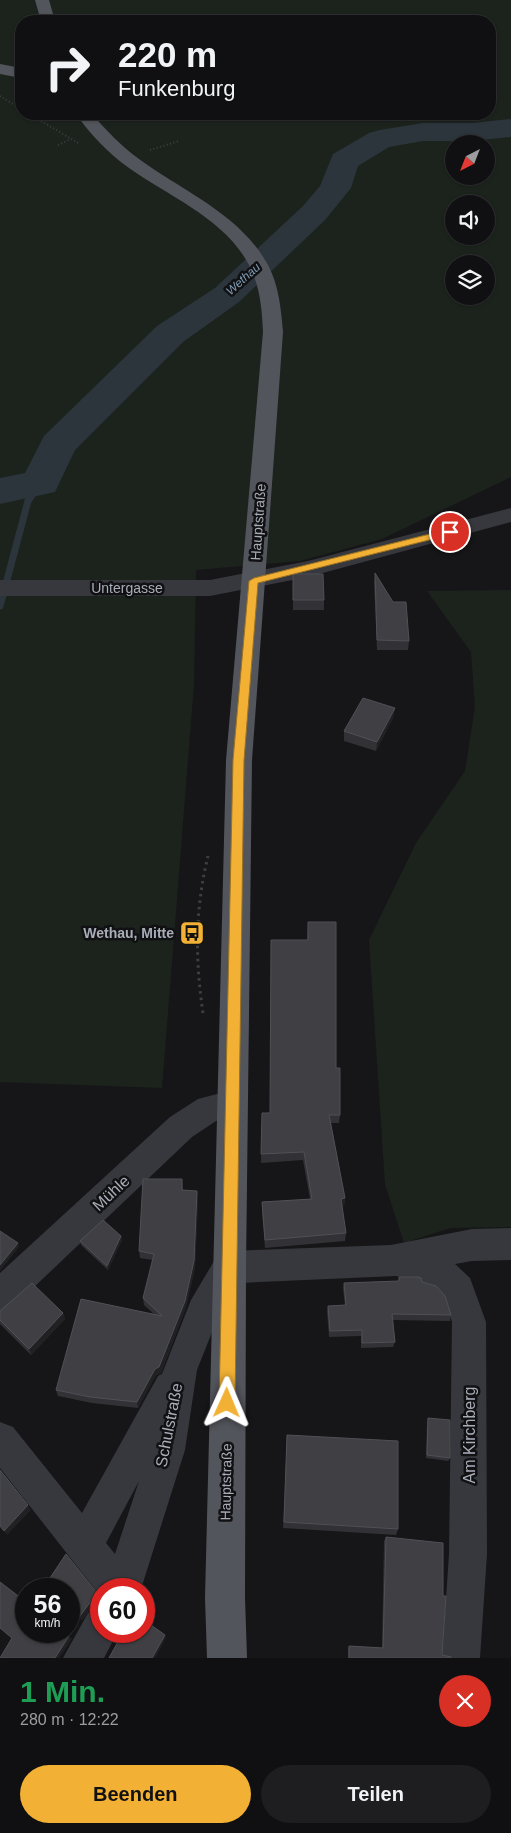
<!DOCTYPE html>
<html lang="de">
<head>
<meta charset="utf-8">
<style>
  body { margin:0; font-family:Arial,sans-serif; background:#1e1e20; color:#f1f3f6; height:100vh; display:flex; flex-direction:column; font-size:19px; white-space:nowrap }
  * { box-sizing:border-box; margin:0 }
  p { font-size:16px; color:#9c9d9f }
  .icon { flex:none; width:28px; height:28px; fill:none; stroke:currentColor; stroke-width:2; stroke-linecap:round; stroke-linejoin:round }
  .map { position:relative; height:1658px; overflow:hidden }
  .side { display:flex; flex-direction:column; background:#101012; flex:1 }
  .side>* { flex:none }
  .top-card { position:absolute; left:15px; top:15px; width:481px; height:105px; border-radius:20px; box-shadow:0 1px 4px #0004,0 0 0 1px #303032; background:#101012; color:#f1f3f6; overflow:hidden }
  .needle { width:32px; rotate:222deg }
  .controls { position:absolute; left:445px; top:135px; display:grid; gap:10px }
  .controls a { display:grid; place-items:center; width:50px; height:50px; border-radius:50%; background:#101012; box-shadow:0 1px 4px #0004,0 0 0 1px #303032; font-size:25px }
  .speed { position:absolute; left:15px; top:1578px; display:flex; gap:10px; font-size:25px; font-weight:700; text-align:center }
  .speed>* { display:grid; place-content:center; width:65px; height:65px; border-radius:50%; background:#101012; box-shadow:0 1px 4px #0004,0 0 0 1px #303032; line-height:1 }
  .speed small { font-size:12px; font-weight:400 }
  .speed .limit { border:8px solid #d22; background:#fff; color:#111 }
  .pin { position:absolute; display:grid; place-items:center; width:42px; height:42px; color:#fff; margin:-21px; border:2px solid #fff; border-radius:50%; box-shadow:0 1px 5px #0007 }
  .me { position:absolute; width:55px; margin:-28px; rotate:1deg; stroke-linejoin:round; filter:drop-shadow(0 0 4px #0008) }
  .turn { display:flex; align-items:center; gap:18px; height:105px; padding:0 20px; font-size:22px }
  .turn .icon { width:65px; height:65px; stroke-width:2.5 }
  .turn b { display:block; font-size:35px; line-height:42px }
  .round { display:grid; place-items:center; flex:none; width:52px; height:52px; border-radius:26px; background:#1e1e20 }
  .head { display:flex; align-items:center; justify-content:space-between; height:85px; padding:0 20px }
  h1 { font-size:30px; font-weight:700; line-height:38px; color:#1e9e55 }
  .button { display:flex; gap:10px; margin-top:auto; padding:10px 20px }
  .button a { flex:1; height:58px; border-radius:30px; background:#f2b134; color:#111; font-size:20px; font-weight:700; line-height:58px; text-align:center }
  .button a+a { background:#1e1e20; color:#f1f3f6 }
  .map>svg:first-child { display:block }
  .green { fill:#1c231d; fill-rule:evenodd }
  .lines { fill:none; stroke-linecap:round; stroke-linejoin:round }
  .stream { stroke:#2c353c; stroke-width:7 }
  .river { fill:#2c353c; fill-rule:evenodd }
  .path-far1 { stroke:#3d3f44; stroke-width:2; stroke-dasharray:1 2.5; stroke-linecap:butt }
  .path { stroke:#3d3f44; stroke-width:3; stroke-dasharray:2.5 4; stroke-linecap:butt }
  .minor { fill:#37383d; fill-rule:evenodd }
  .primary { fill:#53555c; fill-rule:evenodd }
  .wall { fill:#323236 }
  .shaded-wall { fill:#212124 }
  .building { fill:#3f3f44; stroke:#4f5156 }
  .route { fill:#f2b134; stroke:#9d7322 }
  .labels { text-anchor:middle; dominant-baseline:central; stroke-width:5; stroke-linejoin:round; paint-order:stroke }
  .far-water-label { font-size:12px; font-style:italic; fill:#7f9bb3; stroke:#111113 }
  .street-label { font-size:14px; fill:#a8adb8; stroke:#111113 }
  .poi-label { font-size:14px; font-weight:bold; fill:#a8adb8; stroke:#111113; text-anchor:end }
  .near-street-label { font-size:16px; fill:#a8adb8; stroke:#111113 }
</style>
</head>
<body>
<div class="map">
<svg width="511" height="1658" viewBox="0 0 511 1658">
  <rect width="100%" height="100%" fill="#161618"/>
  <!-- green -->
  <g class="green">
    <path d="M0 0H511V477L382 539 300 561 196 570 194 684 162 1088 0 1082ZM21 21H490V114H21ZM454 144H486V176H454ZM454 204H486V236H454ZM454 264H486V296H454Z"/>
    <path d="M511 590V1227L450 1228 404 1243 385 1184 369 940 416 843 465 771 475 707 471 652 427 591Z"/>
  </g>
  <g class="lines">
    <!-- stream -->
    <path class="stream" d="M0 606 28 501 41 483"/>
    <!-- river -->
    <path class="river" d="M511 119V137L472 141H423L389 147 358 166 351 188 325 220 239 302 183 342 75 450 55 492 0 504V478L25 473 44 436 157 326 215 288 303 206 320 186 333 154 369 133 380 130 423 123H472Z"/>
    <!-- path-far1 -->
    <g class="path-far1">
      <path d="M0 96 21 109"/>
      <path d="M29 114 80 144"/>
      <path d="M58 145 71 139"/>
      <path d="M150 150 179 141"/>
    </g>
    <!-- path -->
    <path class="path" d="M203 1013C195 959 195 909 208 856"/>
    <!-- minor -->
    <g class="minor">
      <path d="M511 508V522L308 577 210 596H0V580H210L308 561Z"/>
      <path d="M232 1090 243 1094 247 1104 243 1114 216 1121 192 1137 12 1308 0 1313V1273L170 1117 198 1099Z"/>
      <path d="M511 1228V1260L472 1261 455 1264 470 1278 486 1322 487 1554 480 1658H442L449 1554 452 1322 445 1300 429 1284 396 1276 238 1283 216 1322 197 1370 185 1450 141 1589H101V1597L0 1468V1422L13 1427 82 1513 158 1376 162 1374 191 1300 217 1256 229 1251 391 1245 472 1229ZM139 1481 115 1554 106 1543Z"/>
      <path d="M101 1607V1631H118L104 1658H63L88 1613Z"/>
    </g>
    <!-- primary -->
    <g class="primary">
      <path d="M35 0H49L55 21H41Z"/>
      <path d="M0 64 21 68V78L0 74Z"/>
      <path d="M76 114H92C106 130 121 146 139 159 184 192 240 214 268 265 279 286 281 309 283 332L252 760 246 1267 245 1598 247 1658H207L205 1598 226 760 263 332C262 309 260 286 249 265 225 219 170 197 129 168 109 154 90 134 76 114Z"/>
    </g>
  </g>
  <!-- wall -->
  <g class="wall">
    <path d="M375 573 409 641 408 650H377L374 582Z"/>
    <path d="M293 574 324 600V610H293Z"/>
    <path d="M395 708 393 718 376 751 344 741V731Z"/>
    <path d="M308 922 336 1068 340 1115 339 1123H331L345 1198 344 1206H342L346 1233 345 1241 265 1248 262 1211V1202L310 1199 303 1160 261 1163 262 1113H270L307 940Z"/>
    <path d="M182 1179 183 1190 197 1191 198 1198 195 1268 186 1307 161 1373 156 1375 138 1408 92 1403 58 1396 56 1390 155 1315 144 1305 143 1298 153 1260 140 1258 139 1251Z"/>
    <path d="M121 1236 122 1240 108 1270 81 1245 80 1241Z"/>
    <path d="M399 1277 422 1282 451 1315 450 1321 393 1320 395 1342 393 1347 361 1348V1336L329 1337 327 1311 328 1306H345L343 1288 344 1283 398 1281Z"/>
    <path d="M0 1311 63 1313 65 1319 31 1355 0 1324Z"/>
    <path d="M428 1418 450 1458 448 1461 426 1458 427 1421Z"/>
    <path d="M287 1435 398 1529 396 1535 283 1528Z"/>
    <path d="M386 1537 442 1655 451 1658H348V1649L349 1646 382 1648 384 1541Z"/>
    <path d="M48 1581 99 1597 82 1620 69 1604V1589H55Z"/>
  </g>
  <!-- shaded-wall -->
  <g class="shaded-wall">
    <path d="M395 708 393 718 376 751 377 742Z"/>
    <path d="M197 1191 198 1198 195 1268 186 1307 161 1373 156 1375 138 1408 137 1402Z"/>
    <path d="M345 1198 344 1206 340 1207 341 1199Z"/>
    <path d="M121 1236 122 1240 108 1270 107 1266Z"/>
    <path d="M18 1243 19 1247 0 1271V1265Z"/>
    <path d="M63 1313 65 1319 31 1355 29 1349Z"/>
    <path d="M28 1505 31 1510 7 1535 4 1531Z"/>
    <path d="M97 1593 99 1597 82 1620 80 1616Z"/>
    <path d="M165 1635 166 1638 155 1658H152Z"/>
    <path d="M69 1636 72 1639 59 1658H55Z"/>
  </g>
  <!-- building -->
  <g class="building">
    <path d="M375 573 393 602H406L409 641 377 640Z"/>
    <path d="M293 574H323L324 600H293Z"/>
    <path d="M363 698 395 708 377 742 344 731Z"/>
    <path d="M308 922H336V1068H340V1115H329L345 1198 341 1199 346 1233 265 1240 262 1202 312 1199 304 1152 261 1154 262 1113H270L271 940H308Z"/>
    <path d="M143 1179H182V1190L197 1191 194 1261 185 1301 159 1367 155 1369 137 1402 90 1397 56 1390 81 1299 162 1316 143 1298 154 1254 139 1251Z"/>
    <path d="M103 1220 121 1236 107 1266 80 1241Z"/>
    <path d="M0 1231 18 1243 0 1265Z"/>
    <path d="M399 1277H418L421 1278 422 1282 436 1286 445 1296 451 1315 392 1314 395 1342 362 1343V1330L330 1331 328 1306 346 1305 344 1283 399 1281Z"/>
    <path d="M32 1283 63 1313 29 1349 0 1320V1311Z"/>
    <path d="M428 1418 450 1420V1458L427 1455Z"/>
    <path d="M287 1435 398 1441V1529L284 1522Z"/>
    <path d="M0 1470 28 1505 4 1531 0 1526Z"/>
    <path d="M386 1537 443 1543V1596H446L442 1655 451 1657V1658H349V1646L383 1648Z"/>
    <path d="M66 1554 97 1593 80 1616 69 1603V1589H56L48 1581Z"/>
    <path d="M0 1582 26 1602V1631H64L69 1636 55 1658H0L12 1638 0 1628Z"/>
    <path d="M144 1620 165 1635 152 1658H109L124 1631H144Z"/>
  </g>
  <!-- route -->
  <path class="route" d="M450 529H453V534L258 583 244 760 235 1403 232 1409 227 1411 222 1409 219 1403 233 760 249 581 254 578Z"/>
  <!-- icons -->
  <defs>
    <symbol id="bus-square" viewBox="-11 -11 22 22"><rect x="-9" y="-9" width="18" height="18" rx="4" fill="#f2b134" stroke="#111113"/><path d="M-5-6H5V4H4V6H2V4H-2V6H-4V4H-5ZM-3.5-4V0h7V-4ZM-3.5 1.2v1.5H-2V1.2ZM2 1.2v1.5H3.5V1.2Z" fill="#111"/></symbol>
  </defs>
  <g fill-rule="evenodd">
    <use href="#bus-square" x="178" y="919" width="28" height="28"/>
  </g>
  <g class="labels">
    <!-- far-water labels -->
    <g class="far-water-label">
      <text transform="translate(243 279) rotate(-42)">Wethau</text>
    </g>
    <!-- street labels -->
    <g class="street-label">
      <text transform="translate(258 522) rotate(-86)">Hauptstraße</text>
      <text x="127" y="588">Untergasse</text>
      <text transform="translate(226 1482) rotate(-89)">Hauptstraße</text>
    </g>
    <!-- poi labels -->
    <g class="poi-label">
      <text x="174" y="933">Wethau, Mitte</text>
    </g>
    <!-- near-street labels -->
    <g class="near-street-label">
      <text transform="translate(111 1193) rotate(-43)">Mühle</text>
      <text transform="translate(169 1425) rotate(-79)">Schulstraße</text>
      <text transform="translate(469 1435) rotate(-90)">Am Kirchberg</text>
    </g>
  </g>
</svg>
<div class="controls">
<a><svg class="needle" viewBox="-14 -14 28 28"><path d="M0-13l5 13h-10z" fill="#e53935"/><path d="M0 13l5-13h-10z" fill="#9c9d9f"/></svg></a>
<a><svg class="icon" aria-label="sound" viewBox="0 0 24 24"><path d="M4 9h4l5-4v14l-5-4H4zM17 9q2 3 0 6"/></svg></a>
<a><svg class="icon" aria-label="layers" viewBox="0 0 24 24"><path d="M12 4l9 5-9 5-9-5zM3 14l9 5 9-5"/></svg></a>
</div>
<div class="speed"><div>56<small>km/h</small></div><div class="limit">60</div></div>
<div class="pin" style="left:450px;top:532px;background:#d93025"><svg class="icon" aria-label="arrive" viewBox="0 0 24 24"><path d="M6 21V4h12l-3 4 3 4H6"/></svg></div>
<svg class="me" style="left:227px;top:1403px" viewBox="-20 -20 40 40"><path d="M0-17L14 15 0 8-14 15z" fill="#f2b134" stroke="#fff" stroke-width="4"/></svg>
<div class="top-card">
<div class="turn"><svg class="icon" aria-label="right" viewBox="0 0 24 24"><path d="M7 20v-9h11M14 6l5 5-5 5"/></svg><div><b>220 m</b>Funkenburg</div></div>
</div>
</div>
<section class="side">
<div class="head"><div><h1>1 Min.</h1><p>280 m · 12:22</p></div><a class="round" style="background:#d93025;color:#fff"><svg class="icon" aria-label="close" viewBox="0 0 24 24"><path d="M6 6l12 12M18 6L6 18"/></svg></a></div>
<div class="button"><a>Beenden</a><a>Teilen</a></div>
</section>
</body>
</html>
